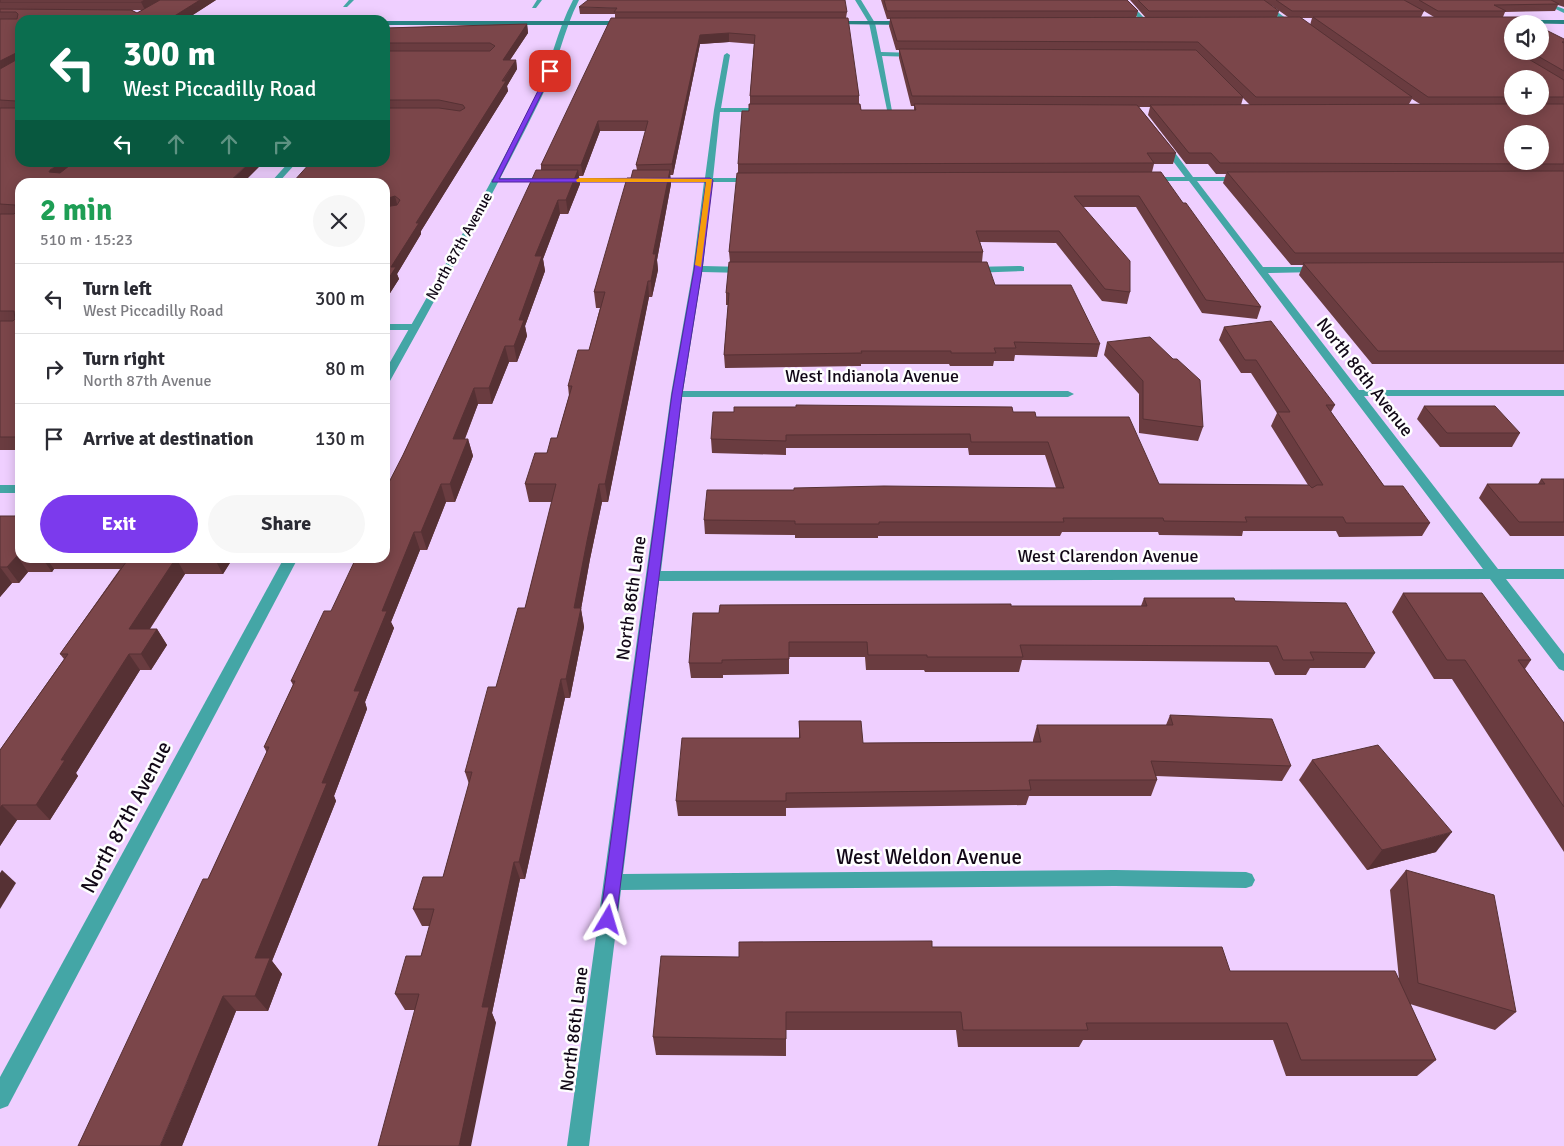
<!DOCTYPE html>
<html lang="en">
<head>
<meta charset="utf-8">
<style>
  body { margin:0; font-family:Signika,sans-serif; background:#f7f7f7; color:#2b2b33; height:100vh; display:flex; flex-direction:column; font-size:19px; white-space:nowrap }
  * { box-sizing:border-box; margin:0 }
  p { font-size:16px; color:#7c7c81 }
  .icon { flex:none; width:28px; height:28px; fill:none; stroke:currentColor; stroke-width:2; stroke-linecap:round; stroke-linejoin:round }
  .map { position:relative; flex:1; overflow:hidden }
  .details { position:absolute; left:15px; top:178px; width:375px; height:385px; display:flex; flex-direction:column; background:#fff; border-radius:15px; box-shadow:0 2px 12px #0003 }
  .details>* { flex:none }
  .hud { position:absolute; left:15px; top:15px; width:375px; height:152px; border-radius:15px; box-shadow:0 2px 12px #0003; background:#0b6e4f; color:#fff; overflow:hidden }
  .fabs { position:absolute; left:1504px; top:15px; display:grid; gap:10px }
  .fabs a { display:grid; place-items:center; width:45px; height:45px; border-radius:50%; background:#fff; box-shadow:0 2px 12px #0003; font-size:25px }
  .pin { position:absolute; display:grid; place-items:center; width:42px; height:42px; color:#fff; margin:-21px; border-radius:10px; box-shadow:0 2px 8px #0006 }
  .me { position:absolute; width:55px; margin:-28px; rotate:7deg; stroke-linejoin:round; filter:drop-shadow(0 0 4px #0008) }
  .turn { display:flex; align-items:center; gap:18px; height:105px; padding:0 25px; font-size:22px }
  .turn .icon { width:65px; height:65px; stroke-width:2.5 }
  .turn b { display:block; font-size:35px; line-height:42px }
  .lanes { display:flex; align-items:center; height:48px; padding:0 25px; background:#0003; justify-content:center; gap:25px; direction:ltr }
  .lanes .off { opacity:.35 }
  .round { display:grid; place-items:center; flex:none; width:52px; height:52px; border-radius:26px; background:#f7f7f7 }
  .overview { display:flex; align-items:center; justify-content:space-between; height:85px; padding:0 25px }
  h1 { font-size:30px; font-weight:700; line-height:38px; color:#1e9e55 }
  .cta { display:flex; gap:10px; margin-top:auto; padding:10px 25px }
  .cta a { flex:1; height:58px; border-radius:30px; background:#7c3aed; color:#fff; font-size:20px; font-weight:700; line-height:58px; text-align:center }
  .cta a+a { background:#f7f7f7; color:#2b2b33 }
  ul { padding:0; list-style:none }
  li { display:flex; align-items:center; gap:15px; height:70px; padding:0 25px; border-top:1px solid #e1e1e2 }
  li div { flex:1 }
  li b { display:block; font-size:19px }
  li em { font-style:normal }
  .map>svg:first-child { display:block }
  .lines { fill:none; stroke-linecap:round; stroke-linejoin:round }
  .service { fill:#44a6a6; fill-rule:evenodd }
  .minor { fill:#44a6a6; fill-rule:evenodd }
  .tertiary { fill:#44a6a6; fill-rule:evenodd }
  .secondary { fill:#278181; fill-rule:evenodd }
  .wall { fill:#6a3c40; fill-rule:evenodd }
  .shaded-wall { fill:#563134 }
  .building { fill:#7b464a; stroke:#563134; fill-rule:evenodd }
  .route { fill:#7c3aed; stroke:#51269a }
  .slow { fill:#f59e0b }
  .labels { text-anchor:middle; dominant-baseline:central; stroke-width:5; stroke-linejoin:round; paint-order:stroke }
  .far-street-label { font-size:15px; fill:#120817; stroke:#fefefe }
  .street-label { font-size:18px; fill:#120817; stroke:#fefefe }
  .near-street-label { font-size:21px; fill:#120817; stroke:#fefefe }
</style>
</head>
<body>
<div class="map">
<svg width="1564" height="1146" viewBox="0 0 1564 1146">
  <rect width="100%" height="100%" fill="#efcfff"/>
  <g class="lines">
    <!-- service -->
    <g class="service">
      <path d="M349 0H354L347 7H343Z"/>
      <path d="M537 0H542L536 8H532Z"/>
    </g>
    <!-- minor -->
    <g class="minor">
      <path d="M855 0H861L875 23 881 52 916 53 919 55 916 57 882 56 892 111 887 110 869 23Z"/>
      <path d="M1121 0H1127L1148 22V24H1144Z"/>
      <path d="M1255 0H1261L1291 22 1286 23Z"/>
      <path d="M1543 1 1564 9V13L1543 3Z"/>
      <path d="M727 53 730 55 721 108H766L769 110 766 112H720L713 178H753L757 180 753 182H712L703 266 745 267 750 270 745 273 702 272 683 391H1068L1074 394 1068 397H682L661 571 1483 569 1189 181H1144L1143 179 1147 177H1185L1160 144 1164 142H1167L1193 177H1246L1247 179 1243 181H1197L1263 267H1321L1323 269 1318 272 1268 273 1359 390H1564V396H1364L1498 569H1564V579H1506L1564 654V671L1559 669 1490 579 659 581 623 874 1115 870 1246 872 1252 874 1255 880 1252 886 1246 888 1115 886 621 890 589 1146H567L671 394 693 269 704 182H495L491 180 495 178H705L714 110 724 55Z"/>
      <path d="M289 162H297L279 182H271Z"/>
      <path d="M1021 266 1024 267V271L971 273 966 270 971 267Z"/>
      <path d="M385 324H414L419 327 414 330H385Z"/>
      <rect x="0" y="485" width="20" height="8"/>
    </g>
    <!-- tertiary -->
    <g class="tertiary">
      <path d="M573 0H579C563 31 558 65 542 96 495 192 442 287 390 381L385 384V371C437 280 489 189 536 95 551 65 557 30 573 0Z"/>
      <path d="M284 558H298L8 1106 0 1109V1077Z"/>
    </g>
    <!-- secondary -->
    <g class="secondary">
      <path d="M1515 20H1564V24L1513 23Z"/>
      <path d="M385 21H626L629 23 626 25H385Z"/>
      <path d="M830 21H908L911 23 908 25 828 24Z"/>
    </g>
  </g>
  <!-- wall -->
  <g class="wall">
    <path d="M0 0H216L185 20H20V450H0ZM132 10H142L137 13Z"/>
    <path d="M881 0H1127L1138 11 1136 18H1146L1130 0H1264L1279 11 1277 17H1288L1264 0H1564V7L1558 5 1555 11 1505 12 1503 17 1512 24V51H1540L1564 39V364H1372L1299 275 1303 265H1291L1223 183 1226 174H1216L1208 164H1186L1148 115 1150 107H1139L1176 153 1173 164H1154L1152 172 1183 203 1261 307 1257 319 1202 313 1136 207H1083L1130 292 1127 304 1102 301 1056 243 980 242 983 252 982 262 995 285 1100 344 1097 357 1015 355 1014 361H994L993 366H950L949 364H861V366L725 368 724 355 728 305H726V293L730 262 729 252 738 173V164L750 104V96L754 44 729 42 700 44 673 175H670L671 184 657 260 658 270 652 297H649L608 502H602L590 559 581 609 584 627 570 698H565L525 879H520L492 1013 496 1023 415 1010H405L395 994 421 956 430 926H422L413 909 443 877 469 784 465 772 525 608 552 502H529L525 484 557 438 569 396 568 386 589 350 600 308H596L594 292 631 178 637 170 636 165 646 131H600L583 176H579L580 184 568 214H560L543 259 545 271 525 326 527 336 517 362H509L492 404H478L465 439H468L473 456 455 502H446L427 550H420L391 622 394 628 365 702 367 709 334 796 336 801 272 961 282 974 268 1011H236L182 1146 208 879 267 753 264 747 293 685 291 681 331 611 385 558 386 490 541 170V165L615 18V14H580L579 7 847 12 846 18 859 96V104L861 110H914V106H911L899 58V50H896L889 26 890 19H887ZM1424 11 1434 17H1421ZM1301 18H1312L1310 25ZM1512 79H1540V106H1512ZM1243 98 1250 105H1241ZM1412 99 1420 104H1409Z"/>
    <path d="M527 24 528 33 510 60H516L517 69 507 86 508 91 421 231V234L397 274 399 279 385 301V28Z"/>
    <path d="M1224 327 1335 405 1331 412 1384 486 1430 523 1422 536 1339 537 1336 531H1243L1242 536 1159 535 1158 532H1062L1060 536H878V538H795V535L705 534 704 520 794 490 1056 488 1045 455H969L968 448H786V455L712 453 711 439 1013 412 1036 417 1159 484 1308 485 1271 426 1277 413 1251 373H1241L1219 340Z"/>
    <path d="M1107 342 1203 427 1198 441 1139 433V394L1104 355Z"/>
    <path d="M1424 406 1520 433 1512 447H1440L1417 419Z"/>
    <path d="M1541 479H1564V536H1510L1479 498 1487 484H1538Z"/>
    <path d="M20 510V558H233L223 574H185L150 629H157L167 645 151 670H140L76 773 78 776 50 820H17L0 846V750L64 659 60 654 120 569H54L52 572H28L19 583H12L0 597V516H15Z"/>
    <path d="M1403 593 1531 660 1525 669 1564 723V852L1452 679H1434L1392 612Z"/>
    <path d="M1144 598 1235 601 1375 653 1365 668H1310L1306 675H1275L1269 662 1022 660 1019 672H925L924 670H866L865 657H789V674L723 675V678H691L689 663 719 613 1011 606H1141Z"/>
    <path d="M1170 715 1291 766 1282 781 1156 776 1157 780 1151 796H1029L1026 805 786 808V816H678L676 801 799 738V721L863 743 1033 742V740L1037 725H1166Z"/>
    <path d="M1312 760 1436 852 1367 870 1299 780Z"/>
    <path d="M1406 870 1516 1012 1495 1030 1410 1004 1436 1060 1417 1076H1286L1273 1040H1083L1079 1047H958L956 1030H786V1056L656 1055 653 1037 739 957 932 947 1230 971 1399 979 1390 890Z"/>
  </g>
  <!-- shaded-wall -->
  <g class="shaded-wall">
    <path d="M145 0H164L145 10 141 2Z"/>
    <path d="M200 0H216L185 20H168Z"/>
    <path d="M527 24 528 33 504 69 503 60Z"/>
    <path d="M729 33V42L700 44 673 175 672 164 700 35Z"/>
    <path d="M16 53 20 61 0 73V61Z"/>
    <path d="M516 60 517 69 507 86 508 91 421 231V234L397 274 399 279 385 301V284L391 267 416 223Z"/>
    <path d="M598 121 600 131 583 176 581 165Z"/>
    <path d="M60 162H78L55 182 49 172 50 170Z"/>
    <path d="M250 162H264L244 182H229Z"/>
    <path d="M578 170 580 184 568 214 566 200Z"/>
    <path d="M670 170 671 184 657 260 658 270 652 297 651 281 653 254Z"/>
    <path d="M395 196 398 208 385 211V199Z"/>
    <path d="M558 200 560 214 543 259 545 271 525 326 527 336 517 362 514 346 519 320 535 256Z"/>
    <path d="M648 281 649 297 608 502 605 484Z"/>
    <path d="M505 346 509 362 492 404 489 388Z"/>
    <path d="M474 388 478 404 458 456 453 439Z"/>
    <path d="M468 439 473 456 455 502 450 484Z"/>
    <path d="M441 484 446 502 427 550 421 532Z"/>
    <path d="M599 484 602 502 590 559 581 609 584 627 570 698 566 679 574 608 587 541Z"/>
    <path d="M414 532 420 550 391 622 394 628 365 702 367 709 334 796 336 801 272 961 282 974 268 1011 255 996V958L322 783 382 611Z"/>
    <path d="M17 556 28 572 19 583 7 567Z"/>
    <path d="M42 558H46L54 569 52 572Z"/>
    <path d="M176 558 185 574 139 645 129 629Z"/>
    <path d="M214 558H233L223 574Z"/>
    <path d="M0 567 12 583 0 597Z"/>
    <path d="M157 629 167 645 151 670 141 654Z"/>
    <path d="M129 654 140 670 76 773 78 776 50 820 36 805 61 760Z"/>
    <path d="M561 679 565 698 525 879 519 862Z"/>
    <path d="M2 805 17 820 0 846V808Z"/>
    <path d="M1452 832 1436 852 1367 870 1382 850Z"/>
    <path d="M514 862 520 879 492 1013 496 1023 471 1146H459L482 1007Z"/>
    <path d="M2 870 16 883 0 909V873Z"/>
    <path d="M223 996 236 1011 182 1146H160Z"/>
  </g>
  <!-- building -->
  <g class="building">
    <path d="M0 0H145L141 2H0Z"/>
    <path d="M160 0H200L168 20H20V162H60L50 170 49 172 60 173 74 162H250L229 182H20V437H0V321H13L15 319 14 311H0V214H14L16 212 15 205 0 204V108H15L17 106 16 101 0 100V69L16 60V53L0 61V19H17L18 14 16 12H0V9L131 10 137 13Z"/>
    <path d="M588 0H845L847 12H614L617 8 579 7Z"/>
    <path d="M884 0H1127L1138 11H887Z"/>
    <path d="M1138 0H1264L1279 11H1149Z"/>
    <path d="M1276 0H1404L1424 11H1292Z"/>
    <path d="M1419 0H1551L1559 4 1494 5 1506 11H1438Z"/>
    <path d="M1300 17 1412 97H1256L1198 42 897 41 890 18Z"/>
    <path d="M1313 17H1521L1534 24H1512V43L1508 44 1507 47 1512 50V51H1515L1564 80V97H1540V79H1512V97H1428Z"/>
    <path d="M611 18H848L859 96H750L755 35 729 33 700 35 672 164 636 165 648 121H598L581 165H541Z"/>
    <path d="M527 24 503 60H516L502 81H506L416 223H419L391 267H396L385 284V207L397 205 400 200 395 196 385 199V182H293L311 162H385V108H439L460 111 465 108 463 105 439 100H385V51H490L495 46 490 43H385V28Z"/>
    <path d="M1540 27 1564 39V42H1562L1564 43V71L1529 51H1540Z"/>
    <path d="M899 49 1196 50 1243 97 912 96Z"/>
    <path d="M749 104H860L861 110H916L914 104 1137 105 1176 153H1147L1154 163 738 164 742 111H749Z"/>
    <path d="M1512 104V106H1540V104H1564V164L1220 163 1211 153H1189L1150 105ZM1512 134H1540V161H1512Z"/>
    <path d="M536 170H578L566 200H558L535 256H542L519 320H524L514 346H505L489 388H474L453 439H468L450 484H441L421 532H414L382 611H387L354 691H360L322 783H327L255 958H270L255 996H223L160 1146H78L203 879H208L269 747H264L295 681H291L324 611H331L356 558H385V490L403 455 532 179Z"/>
    <path d="M633 170H670L653 254H656L651 281H648L605 484H599L587 541 574 608H581L566 679H561L519 862H514L482 1007H489L459 1146H378L419 994H395L406 956H421L434 909H413L423 877H443L472 772H465L488 687H496L518 608H525L556 484H525L535 453H547L551 438H557L572 386H568L578 350H589L605 292H594L627 178H631Z"/>
    <path d="M1564 171V253H1295L1227 172Z"/>
    <path d="M1161 172 1183 203H1186L1261 307 1206 300 1139 196H1074L1130 261V292L1105 289 1059 231H976L983 252H729L737 173Z"/>
    <path d="M729 262H987L995 285H1071L1100 344 1014 342 1016 348H994L996 353H951V351H861L862 353 724 355 729 293H726Z"/>
    <path d="M1564 262V351H1378L1303 263Z"/>
    <path d="M1271 321 1335 405H1326L1384 486H1403L1430 523H1346L1343 517H1245L1247 522 1164 521 1163 518H1063L1064 522H879V524H795V521L704 520 707 490H794V488L884 486 1064 488 1048 442H971L970 434 786 435V441L711 439 713 412H734V407H796V405L1012 407 1013 412H1035L1036 417H1129L1159 484 1309 485 1312 488 1317 485H1323L1277 412H1290L1256 360H1245L1224 327Z"/>
    <path d="M1150 337 1173 359H1177L1200 380 1203 427 1143 419V381L1107 342Z"/>
    <path d="M1424 406H1495L1520 433H1447Z"/>
    <path d="M1541 479H1564V522H1519L1487 484H1545Z"/>
    <path d="M20 510V556H17L7 567H0V516H15Z"/>
    <path d="M129 558H215H176L129 629H157L141 654H129L61 760H65L36 805H2L0 808V750L68 654H60Z"/>
    <path d="M1403 593H1482L1531 660H1518L1564 723V807L1465 660H1447Z"/>
    <path d="M1144 598H1234L1235 601 1346 603 1375 653 1310 652 1314 660H1283L1277 646 1020 645 1023 657H927V655H868L867 642H789V659L722 660V663H689L693 613H719L720 605 1011 604V606H1147Z"/>
    <path d="M1170 715 1272 719 1291 766 1151 761 1157 780H1029L1031 790 786 793V801H676L682 738H800L799 721H861L863 743 1041 742 1037 725H1173Z"/>
    <path d="M1378 745 1452 832 1382 850 1312 760Z"/>
    <path d="M1406 870 1494 895 1516 1012 1418 983Z"/>
    <path d="M932 941V947H1222L1230 971H1395L1436 1060H1301L1287 1023H1086L1088 1030H963L961 1012H786V1039L653 1037 661 956 739 957V942Z"/>
  </g>
  <!-- route -->
  <path class="route" d="M550 70 553 71 499 179 710 178 713 180 702 270 682 394 616 920 613 925 608 927 602 925 600 920 672 394 694 270 706 182H492L548 71Z"/>
  <!-- slow -->
  <path class="slow" d="M579 178 712 179 701 267 695 265 706 182H577L576 180Z"/>
  <g class="labels">
    <!-- far-street labels -->
    <g class="far-street-label">
      <text transform="translate(459 246) rotate(-61)">North 87th Avenue</text>
    </g>
    <!-- street labels -->
    <g class="street-label">
      <text x="872" y="376">West Indianola Avenue</text>
      <text transform="translate(1365 377) rotate(52)">North 86th Avenue</text>
      <text x="1108" y="556">West Clarendon Avenue</text>
      <text transform="translate(631 598) rotate(-82)">North 86th Lane</text>
      <text transform="translate(574 1029) rotate(-83)">North 86th Lane</text>
    </g>
    <!-- near-street labels -->
    <g class="near-street-label">
      <text transform="translate(126 817) rotate(-62)">North 87th Avenue</text>
      <text x="929" y="857">West Weldon Avenue</text>
    </g>
  </g>
</svg>
<div class="fabs">
<a><svg class="icon" aria-label="sound" viewBox="0 0 24 24"><path d="M4 9h4l5-4v14l-5-4H4zM17 9q2 3 0 6"/></svg></a>
<a>+</a>
<a>−</a>
</div>
<div class="pin" style="left:550px;top:71px;background:#d93025"><svg class="icon" aria-label="arrive" viewBox="0 0 24 24"><path d="M6 21V4h12l-3 4 3 4H6"/></svg></div>
<svg class="me" style="left:608px;top:920px" viewBox="-20 -20 40 40"><path d="M0-17L14 15 0 8-14 15z" fill="#7c3aed" stroke="#fff" stroke-width="4"/></svg>
<div class="hud">
<div class="turn"><svg class="icon" aria-label="left" viewBox="0 0 24 24"><path d="M17 20v-9H6M10 6l-5 5 5 5"/></svg><div><b>300 m</b>West Piccadilly Road</div></div>
<div class="lanes"><svg class="icon" aria-label="left" viewBox="0 0 24 24"><path d="M17 20v-9H6M10 6l-5 5 5 5"/></svg><svg class="icon off" aria-label="ahead" viewBox="0 0 24 24"><path d="M12 20V5M6 11l6-6 6 6"/></svg><svg class="icon off" aria-label="ahead" viewBox="0 0 24 24"><path d="M12 20V5M6 11l6-6 6 6"/></svg><svg class="icon off" aria-label="right" viewBox="0 0 24 24"><path d="M7 20v-9h11M14 6l5 5-5 5"/></svg></div>
</div>
<section class="details">
<div class="overview"><div><h1>2 min</h1><p>510 m · 15:23</p></div><a class="round"><svg class="icon" aria-label="close" viewBox="0 0 24 24"><path d="M6 6l12 12M18 6L6 18"/></svg></a></div>
<ul>
<li><svg class="icon" aria-label="left" viewBox="0 0 24 24"><path d="M17 20v-9H6M10 6l-5 5 5 5"/></svg><div><b>Turn left</b><p>West Piccadilly Road</p></div><em>300 m</em></li>
<li><svg class="icon" aria-label="right" viewBox="0 0 24 24"><path d="M7 20v-9h11M14 6l5 5-5 5"/></svg><div><b>Turn right</b><p>North 87th Avenue</p></div><em>80 m</em></li>
<li><svg class="icon" aria-label="arrive" viewBox="0 0 24 24"><path d="M6 21V4h12l-3 4 3 4H6"/></svg><div><b>Arrive at destination</b></div><em>130 m</em></li>
</ul>
<div class="cta"><a>Exit</a><a>Share</a></div>
</section>
</div>
</body>
</html>
